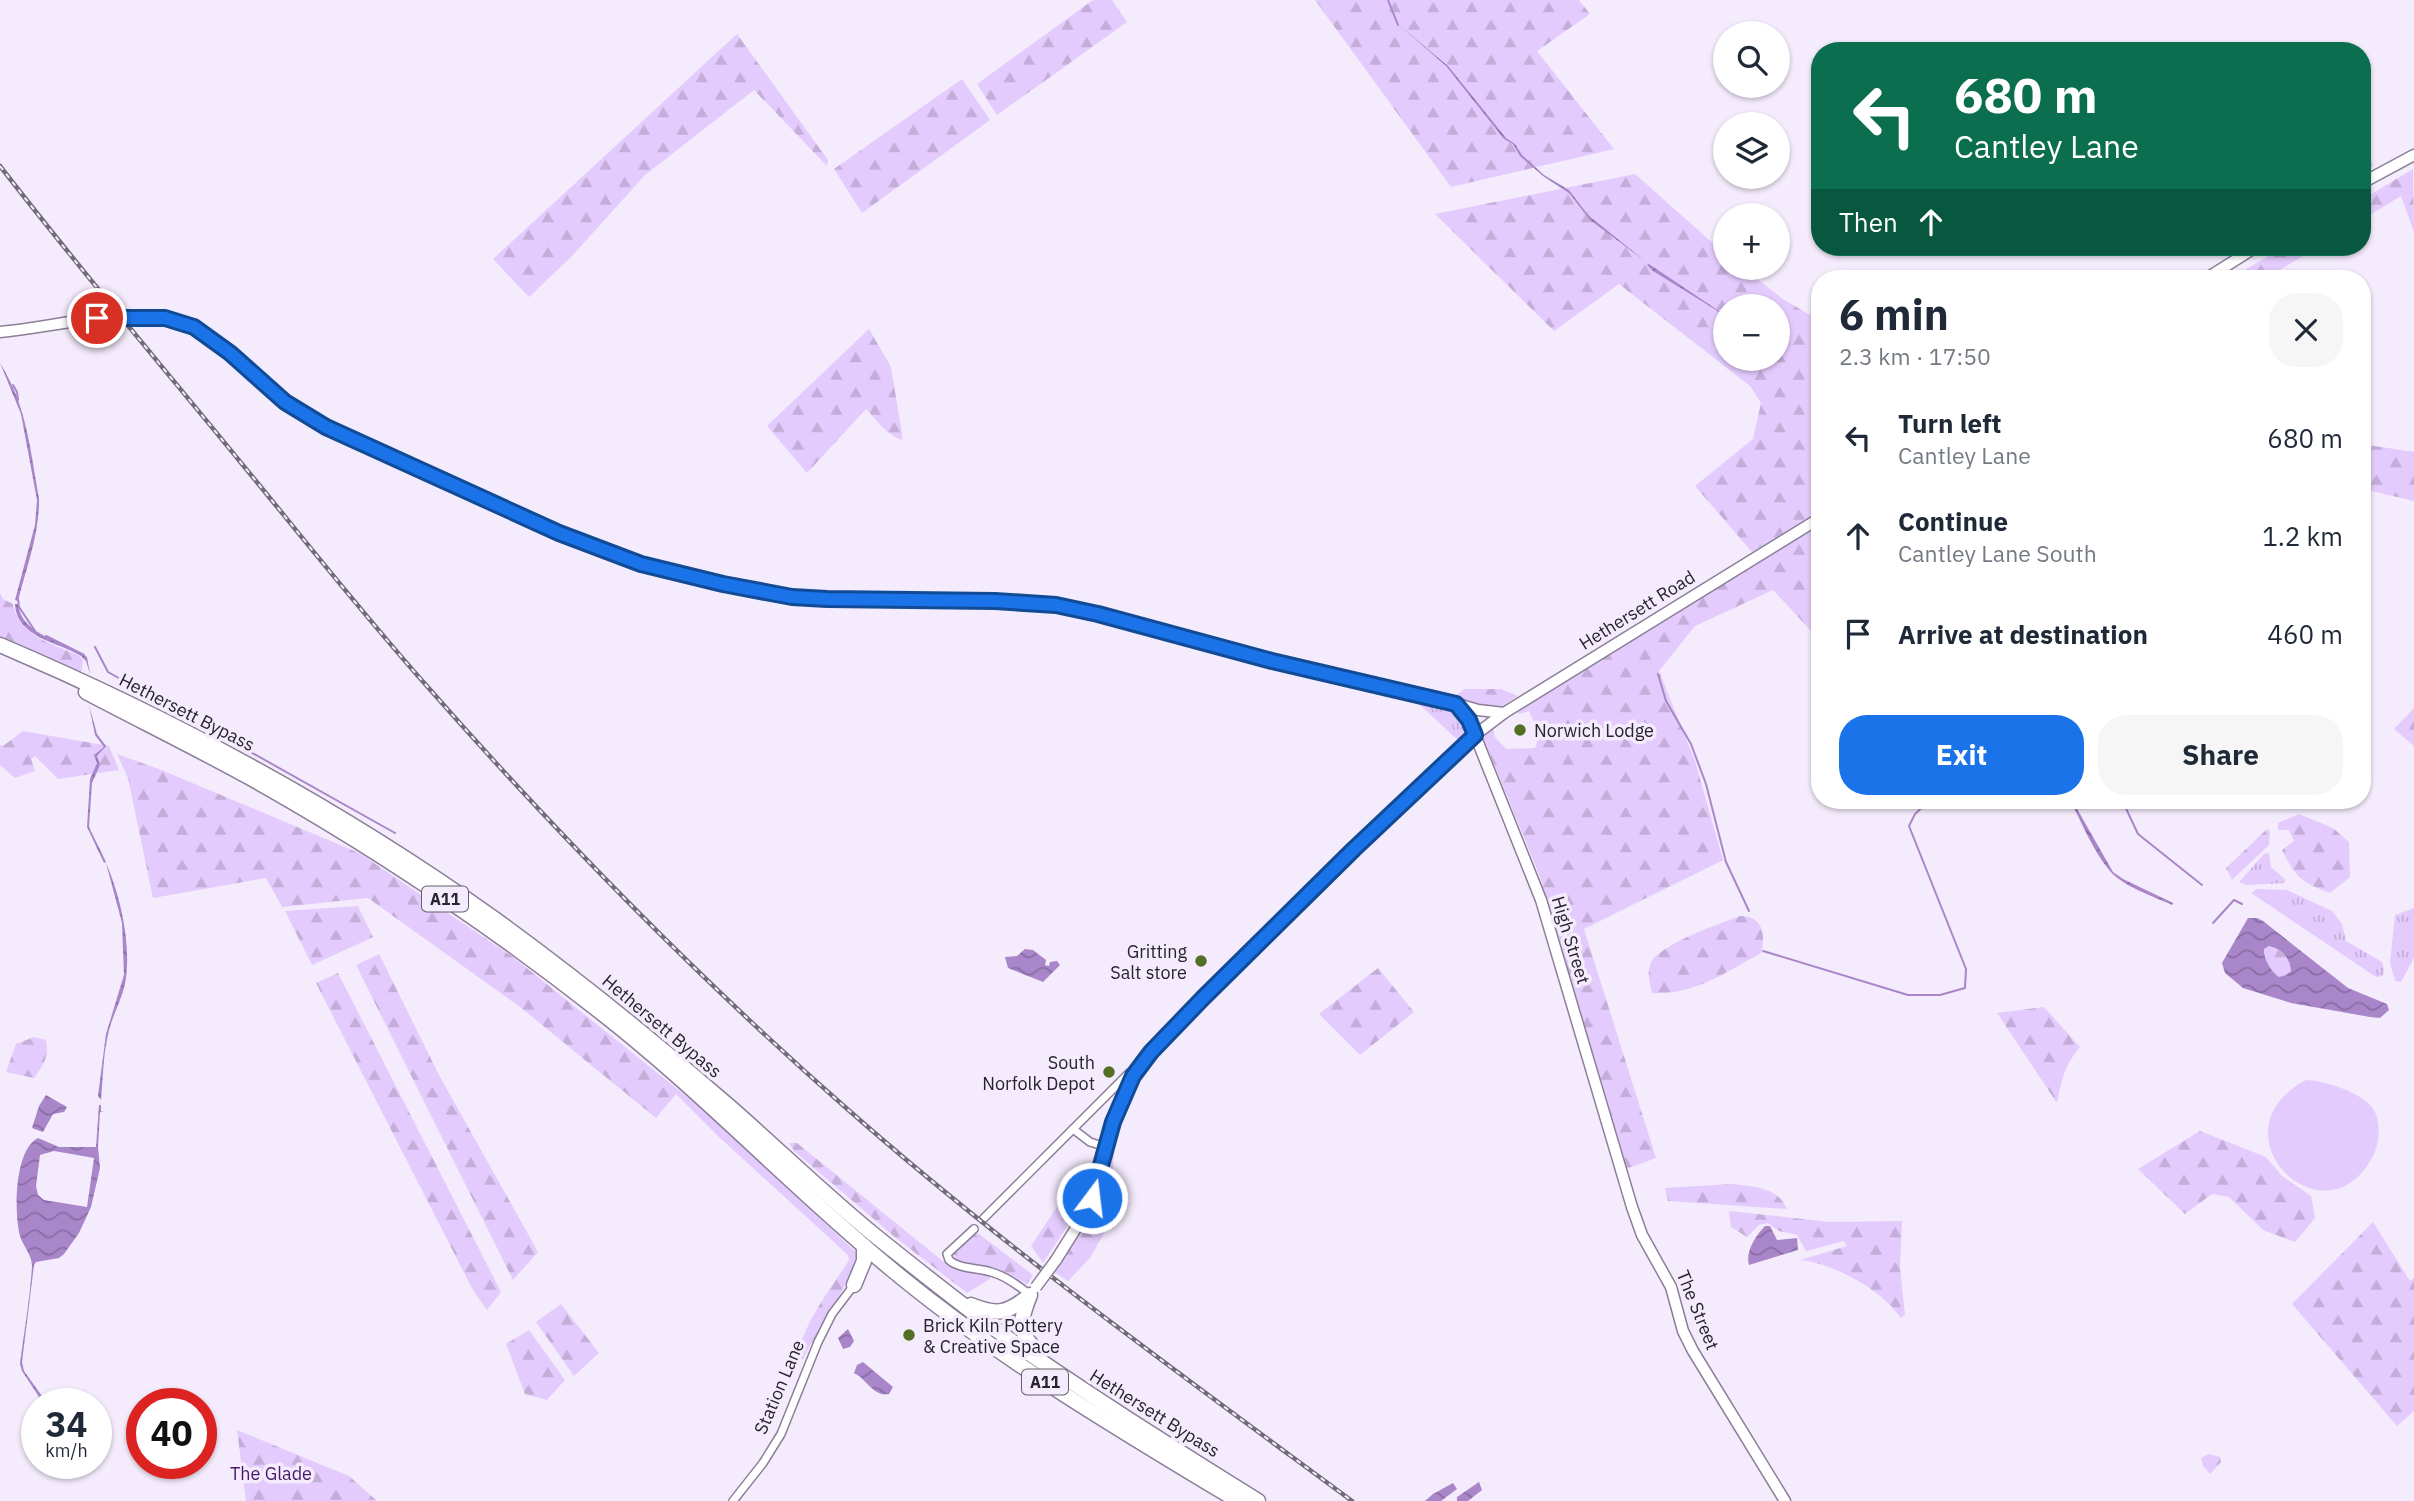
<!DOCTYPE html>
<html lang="en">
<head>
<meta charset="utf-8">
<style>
  body { margin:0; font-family:"IBM Plex Sans",sans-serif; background:#f6f6f7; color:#1f2937; height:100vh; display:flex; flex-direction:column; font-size:26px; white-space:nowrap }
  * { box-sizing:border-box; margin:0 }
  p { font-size:23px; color:#747a83 }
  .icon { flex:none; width:38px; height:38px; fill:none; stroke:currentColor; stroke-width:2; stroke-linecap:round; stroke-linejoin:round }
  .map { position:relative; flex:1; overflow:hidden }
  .panel { position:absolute; left:1811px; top:270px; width:560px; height:539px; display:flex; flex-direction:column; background:#fff; border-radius:28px; box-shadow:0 2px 5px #0004 }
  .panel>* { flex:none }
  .banner { position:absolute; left:1811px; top:42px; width:560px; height:214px; border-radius:28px; box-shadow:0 2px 5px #0004; background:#0b6e4f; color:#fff; overflow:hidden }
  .tools { position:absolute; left:1713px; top:21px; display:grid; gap:14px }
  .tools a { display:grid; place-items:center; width:77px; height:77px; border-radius:50%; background:#fff; box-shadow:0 2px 5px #0004; font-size:35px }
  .speed { position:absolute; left:21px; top:1388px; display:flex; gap:14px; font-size:35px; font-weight:700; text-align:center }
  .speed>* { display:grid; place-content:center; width:91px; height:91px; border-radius:50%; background:#fff; box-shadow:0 2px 5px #0004; line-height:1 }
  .speed small { font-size:18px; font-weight:400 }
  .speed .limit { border:10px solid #d22; background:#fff; color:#111 }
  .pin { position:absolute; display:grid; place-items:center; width:60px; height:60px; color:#fff; margin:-30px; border:4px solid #fff; border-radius:50%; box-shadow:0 2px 7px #0007 }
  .me { position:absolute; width:77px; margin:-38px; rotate:15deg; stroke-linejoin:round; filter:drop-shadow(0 0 5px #0008) }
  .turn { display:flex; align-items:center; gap:24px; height:147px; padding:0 28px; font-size:32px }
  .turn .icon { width:91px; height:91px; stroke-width:2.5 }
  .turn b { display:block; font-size:49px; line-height:60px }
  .then { display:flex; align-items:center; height:66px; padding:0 28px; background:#0003; gap:14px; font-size:26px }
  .round { display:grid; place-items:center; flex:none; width:74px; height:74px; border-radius:28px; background:#f6f6f7 }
  .overview { display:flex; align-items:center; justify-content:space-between; height:119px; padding:0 28px }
  h1 { font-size:42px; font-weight:800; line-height:52px }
  .button { display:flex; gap:14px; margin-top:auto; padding:14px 28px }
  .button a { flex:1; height:80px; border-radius:28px; background:#1a73e8; color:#fff; font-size:28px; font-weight:800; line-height:80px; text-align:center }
  .button a+a { background:#f6f6f7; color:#1f2937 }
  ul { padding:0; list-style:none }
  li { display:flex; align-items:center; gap:21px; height:98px; padding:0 28px }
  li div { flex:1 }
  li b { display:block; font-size:26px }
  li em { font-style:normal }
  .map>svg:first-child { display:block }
  .grass { fill:url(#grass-tufts) }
  .forest { fill:url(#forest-firs); fill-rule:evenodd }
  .pitch { fill:#e4cbfd }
  .water { fill:url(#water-waves); fill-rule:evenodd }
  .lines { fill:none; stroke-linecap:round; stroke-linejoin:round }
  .stream { stroke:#a986c9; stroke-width:2 }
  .street-casing { stroke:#8b7f98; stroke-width:10 }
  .secondary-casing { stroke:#8b7f98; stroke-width:13 }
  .highway-casing { stroke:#8b7f98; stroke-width:17 }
  .street { stroke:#fff; stroke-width:7 }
  .secondary { stroke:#fff; stroke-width:10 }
  .highway { stroke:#fff; stroke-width:14 }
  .rail-casing { stroke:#716b77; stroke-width:4.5 }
  .rail { stroke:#f4ebfc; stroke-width:2; stroke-dasharray:5; stroke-linecap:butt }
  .secondary-bridge-casing { stroke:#8b7f98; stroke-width:13; stroke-linecap:butt }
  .secondary-bridge { stroke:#fff; stroke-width:10 }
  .route-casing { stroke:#114b97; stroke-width:18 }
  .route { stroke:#1a73e8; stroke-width:12 }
  .poi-dot { fill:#526f24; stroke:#f4ebfc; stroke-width:2.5 }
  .labels { text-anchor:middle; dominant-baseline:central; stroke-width:7; stroke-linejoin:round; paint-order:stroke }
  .shield { fill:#f4ebfc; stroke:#655f6b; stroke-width:2 }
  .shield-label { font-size:16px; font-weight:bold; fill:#28232d }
  .street-label { font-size:18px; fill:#28232d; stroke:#f4ebfc }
  .poi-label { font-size:18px; fill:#28232d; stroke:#f4ebfc; text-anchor:start }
  .park-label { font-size:18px; fill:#491a69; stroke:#f4ebfc }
</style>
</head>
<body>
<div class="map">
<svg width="2414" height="1501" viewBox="0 0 2414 1501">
  <defs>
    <pattern id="grass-tufts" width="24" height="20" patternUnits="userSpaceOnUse" patternTransform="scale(1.75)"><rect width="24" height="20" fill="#e4cbfd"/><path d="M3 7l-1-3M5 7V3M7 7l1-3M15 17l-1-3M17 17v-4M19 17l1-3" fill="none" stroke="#c4aed9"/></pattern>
    <pattern id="forest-firs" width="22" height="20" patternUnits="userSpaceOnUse" patternTransform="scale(1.75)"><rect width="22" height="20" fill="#e4cbfd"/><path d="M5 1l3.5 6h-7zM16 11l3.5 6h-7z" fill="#c4aed9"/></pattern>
    <pattern id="water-waves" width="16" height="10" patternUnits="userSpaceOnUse" patternTransform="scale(1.75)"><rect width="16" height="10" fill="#a986c9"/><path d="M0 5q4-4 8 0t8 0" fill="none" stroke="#8a6da4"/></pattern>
  </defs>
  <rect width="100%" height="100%" fill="#f4ebfc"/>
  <!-- grass -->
  <g class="grass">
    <path d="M1409 695 1435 700 1459 711 1469 730 1460 742Z"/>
    <path d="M2269 853 2271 867 2285 879V883L2247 885 2239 882 2264 854Z"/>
    <path d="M2257 889 2287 890 2332 911 2342 924 2346 941 2382 962 2384 969 2383 976 2376 977 2251 893Z"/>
    <path d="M2414 908V958L2401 982 2395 981 2390 963 2395 915Z"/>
  </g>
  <!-- forest -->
  <g class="forest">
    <path d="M1093 0H1112L1127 22 997 115 977 84Z"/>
    <path d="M1315 0H1579L1590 14 1537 51 1614 149 1451 187Z"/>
    <path d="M737 34 828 160 827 166 754 90 645 175 572 256 529 297 493 259Z"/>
    <path d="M962 79 990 120 862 213 834 169Z"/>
    <path d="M2362 134 2373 166 2363 171H2362Z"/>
    <path d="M2413 169 2414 232 2401 196 2363 219V199Z"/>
    <path d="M1635 174 1725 254 1726 268H1743L1783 299 1820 321V511L1752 552 1695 486 1753 439 1761 403 1750 386 1619 284 1554 331 1435 214ZM1726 306H1778V359H1726Z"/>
    <path d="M2284 247H2318L2266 278H2231Z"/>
    <path d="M869 329 891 367 903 440C887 436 877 420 866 409L807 473 767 426Z"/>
    <path d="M2362 444 2414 452V501L2363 489Z"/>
    <path d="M1820 523V637L1814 634 1773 590 1695 626 1659 671 1695 761 1723 860 1584 929 1656 1158 1626 1169 1540 877 1484 740V733L1493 726 1495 737 1506 749 1535 748 1539 735 1529 711 1519 714 1516 709Z"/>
    <path d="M0 593 3 599 13 604C18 635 52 644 78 655L83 660 81 674 0 639Z"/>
    <path d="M1464 689H1501L1518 696 1502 706 1478 705 1452 699Z"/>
    <path d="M2414 708V746L2394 729Z"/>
    <path d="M23 731 109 746 119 770 58 779 35 756 31 759 35 771 15 778 0 765V745L3 746Z"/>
    <path d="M117 754 164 771 359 853 513 957 701 1108 857 1253C854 1279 816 1333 803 1359L797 1356C805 1321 830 1290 849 1260L848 1255 719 1137 676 1094 656 1118 520 1007 368 898 282 907 266 878 153 898 128 778Z"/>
    <path d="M2299 814 2333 828 2349 842 2350 877 2330 893C2301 882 2296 878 2282 850L2294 841 2289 830H2278V823Z"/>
    <path d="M2267 829 2270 831 2269 845 2232 880 2226 868Z"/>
    <path d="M358 906 373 937 312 965 285 911Z"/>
    <path d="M1740 916C1763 916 1766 934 1761 953 1727 972 1692 996 1652 993 1650 984 1647 974 1650 965 1655 946 1721 923 1740 916Z"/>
    <path d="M2269 946C2281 949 2290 958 2291 971L2286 975 2279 977C2271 972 2263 958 2264 949Z"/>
    <path d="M379 954 439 1075 538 1252 513 1280 356 965Z"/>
    <path d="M1378 968 1414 1012 1360 1055 1319 1014Z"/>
    <path d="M338 973 501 1292 487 1310 474 1292 316 983Z"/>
    <path d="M2044 1007 2080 1047C2064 1066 2062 1079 2057 1103L1997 1013Z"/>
    <path d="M34 1037 46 1040C49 1057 44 1064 34 1078L6 1072 16 1044Z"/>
    <path d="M2200 1131 2266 1157 2282 1176 2311 1196 2315 1218 2295 1242 2263 1230 2229 1197 2212 1194 2185 1214 2138 1169Z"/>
    <path d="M789 1143H797L950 1267 991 1275 990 1279 967 1293 896 1238 794 1151Z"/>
    <path d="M1115 1145 1108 1226 1090 1258 1068 1281 1054 1272 1091 1213 1109 1148Z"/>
    <path d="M1089 1165 1093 1167 1080 1207 1043 1263 1031 1246 1075 1180Z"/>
    <path d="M1733 1184C1754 1187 1778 1187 1787 1209L1668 1201 1665 1188Z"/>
    <path d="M1729 1211 1830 1222 1902 1221 1900 1268 1905 1315 1901 1318C1897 1314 1894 1309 1890 1305 1868 1283 1830 1263 1800 1260L1847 1246 1844 1241 1806 1251 1797 1235 1779 1231 1768 1223 1759 1225 1747 1237 1731 1227Z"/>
    <path d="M2373 1222 2410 1281 2414 1278V1411L2397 1426 2292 1304Z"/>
    <path d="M974 1234H979L1033 1275 1027 1284 998 1269 955 1260 953 1255Z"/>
    <path d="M561 1304 599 1353 574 1376 536 1322Z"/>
    <path d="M529 1330 565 1380 547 1400 525 1394 506 1344Z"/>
    <path d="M237 1430 349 1476 377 1501H246Z"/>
    <path d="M2209 1454 2220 1457 2221 1462 2210 1474 2203 1466 2201 1458Z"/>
  </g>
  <!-- pitch -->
  <path class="pitch" d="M2306 1080C2326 1081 2356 1091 2370 1105 2382 1116 2380 1143 2373 1156 2325 1248 2208 1133 2306 1080Z"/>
  <!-- water -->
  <g class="water">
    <path d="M1397 23 1449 67 1506 138 1515 144 1522 155 1544 175 1569 190 1588 215 1645 261 1590 220 1569 193 1543 176 1520 156 1513 144 1504 139 1446 66Z"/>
    <path d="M1649 264 1725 315V318L1716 310 1653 271 1647 265Z"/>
    <path d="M0 363C27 406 30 449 39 498 40 533 26 568 18 601L15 600 35 525 37 500 21 414Z"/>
    <path d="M15 604H18C22 637 65 640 87 657L90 674 86 661 81 656C58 642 16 637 15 604Z"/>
    <path d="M89 705 97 734 106 746 97 756 100 765 92 783 89 827 106 862 104 863 87 827 90 779 97 763 94 755 104 747 95 735Z"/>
    <path d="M2070 800H2072L2113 872 2123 879 2173 903 2172 905C2153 896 2124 887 2110 871 2093 851 2082 823 2070 800Z"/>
    <path d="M106 863C121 897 132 947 125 984 121 1002 111 1018 108 1035 103 1056 103 1079 101 1100L98 1096 106 1034 124 975 122 923Z"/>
    <path d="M2248 918H2257L2263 921 2348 988 2387 1004 2389 1010 2380 1018 2370 1017 2291 1003 2243 988 2225 973 2222 963ZM2269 946C2282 949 2290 958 2291 971L2286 975 2279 977C2271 972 2263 958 2264 949Z"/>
    <path d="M1025 949 1033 950 1046 960 1045 965 1049 966 1050 962 1057 961 1060 965 1043 982 1008 968 1005 957 1017 956Z"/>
    <path d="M46 1095 67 1107 64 1112 53 1114 43 1132 32 1128 39 1106Z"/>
    <path d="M99 1105H101V1111H104L100 1112 98 1147 100 1168 91 1207 79 1233 64 1254 59 1258 36 1262 34 1265 22 1362 24 1371 47 1403H43L22 1371 20 1364C24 1332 30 1299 32 1266 32 1255 23 1246 20 1236 14 1213 14 1150 38 1138L59 1147H96ZM54 1151 94 1158 87 1207 44 1200 38 1195 36 1186 40 1155Z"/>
    <path d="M1765 1226H1770L1777 1240 1797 1238 1798 1250 1749 1265C1745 1252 1756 1235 1765 1226Z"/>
    <path d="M848 1329 854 1341 850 1347 843 1349 838 1338Z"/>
    <path d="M863 1362 893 1387 889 1394C873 1397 867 1379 854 1373L857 1365Z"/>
    <path d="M1479 1482 1482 1490 1468 1501H1457V1497Z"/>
    <path d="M1453 1483 1457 1489 1441 1501H1425L1433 1494Z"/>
  </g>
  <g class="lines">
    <!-- stream -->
    <g class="stream">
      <path d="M1388 0 1398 25"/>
      <path d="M13 385 17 392 18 400"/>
      <path d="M18 599 19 607 35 631"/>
      <path d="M46 636 84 655"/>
      <path d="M95 647 108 672 395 833"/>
      <path d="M1658 674 1666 701 1691 744 1706 784 1726 862 1749 911"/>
      <path d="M2122 800 2138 834 2202 885"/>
      <path d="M2213 923 2234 900 2242 904"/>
      <path d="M1763 951 1908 995H1940L1965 988 1966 969 1909 826 1915 814 1930 800"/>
    </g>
    <defs>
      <g id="street">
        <path d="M1073 1129 1090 1142 1106 1147"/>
        <path d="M984 1218 1129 1073 1133 1076"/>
        <path d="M974 1229 947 1254 949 1260C959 1269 978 1268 991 1272 1006 1276 1018 1285 1030 1295"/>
        <path d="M733 1501 763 1463 781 1434 818 1342 832 1314 854 1285"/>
      </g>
      <g id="secondary">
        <path d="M2362 183 2414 155"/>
        <path d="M2207 278 2256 247"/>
        <path d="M0 332C63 327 152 297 209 336 236 355 259 381 285 402 298 412 312 419 326 427L602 551 674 573 792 597 827 599 995 601 1056 605 1098 614 1272 661 1431 696 1478 710 1504 713"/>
        <path d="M1456 704 1469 720 1541 900 1632 1207 1642 1235 1671 1287 1683 1331 1693 1351 1785 1501"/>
        <path d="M1056 1260 1088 1209 1113 1122 1133 1076 1151 1052 1181 1019 1354 849 1475 735 1504 713 1820 518"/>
      </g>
      <g id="highway">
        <path d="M0 645C174 719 342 810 496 920 577 979 654 1041 730 1107 778 1149 824 1194 873 1234 919 1271 965 1308 1013 1342 1093 1398 1175 1449 1258 1501"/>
        <path d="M86 692C143 722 200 750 256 781 377 849 494 928 603 1014 704 1093 792 1187 890 1268 998 1358 1118 1429 1238 1501"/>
        <path d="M854 1285 864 1261V1246"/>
        <path d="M1030 1295C1020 1320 1016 1333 1039 1352"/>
        <path d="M971 1305C998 1316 1007 1313 1029 1296"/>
      </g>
    </defs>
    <!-- street casing -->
    <use href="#street" class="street-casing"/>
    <!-- secondary casing -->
    <use href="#secondary" class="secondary-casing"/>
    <!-- highway casing -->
    <use href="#highway" class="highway-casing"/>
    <!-- street -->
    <use href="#street" class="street"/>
    <!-- secondary -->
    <use href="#secondary" class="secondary"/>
    <!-- highway -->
    <use href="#highway" class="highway"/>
    <defs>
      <path id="rail" d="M0 166C78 267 161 365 242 464 303 538 362 613 426 685 557 834 696 976 845 1107 1006 1249 1180 1374 1352 1501"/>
    </defs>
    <!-- rail casing -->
    <use href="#rail" class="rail-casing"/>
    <!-- rail -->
    <use href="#rail" class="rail"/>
    <defs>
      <path id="secondary-bridge" d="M1036 1287 1056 1260"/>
    </defs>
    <!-- secondary-bridge casing -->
    <use href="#secondary-bridge" class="secondary-bridge-casing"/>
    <!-- secondary-bridge -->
    <use href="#secondary-bridge" class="secondary-bridge"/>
  </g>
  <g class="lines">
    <defs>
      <path id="route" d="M97 318H165L194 327 230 353 285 402 326 427 559 533 641 564 723 584 792 597 827 599 995 601 1056 605 1098 614 1272 661 1456 704 1469 720 1475 735 1354 849 1203 998 1151 1052 1133 1076 1113 1122 1092 1198"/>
    </defs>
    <!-- route casing -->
    <use href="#route" class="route-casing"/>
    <!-- route -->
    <use href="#route" class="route"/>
  </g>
  <!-- markers -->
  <g class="poi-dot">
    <circle cx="1520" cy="730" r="7"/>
    <circle cx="1201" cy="961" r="7"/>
    <circle cx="1109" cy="1072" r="7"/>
    <circle cx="909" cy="1335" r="7"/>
  </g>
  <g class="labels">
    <!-- shield labels -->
    <g class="shield">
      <rect x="422" y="886.5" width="46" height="25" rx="5"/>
      <rect x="1022" y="1369.5" width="46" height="25" rx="5"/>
    </g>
    <g class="shield-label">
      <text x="445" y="899">A11</text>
      <text x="1045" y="1382">A11</text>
    </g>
    <!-- street labels -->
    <g class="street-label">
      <text transform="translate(1637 610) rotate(-32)">Hethersett Road</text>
      <text transform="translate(187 712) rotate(27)">Hethersett Bypass</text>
      <text transform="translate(1571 940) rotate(73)">High Street</text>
      <text transform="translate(662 1026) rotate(40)">Hethersett Bypass</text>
      <text transform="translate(1698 1310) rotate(68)">The Street</text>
      <text transform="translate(779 1387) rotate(-67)">Station Lane</text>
      <text transform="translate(1155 1413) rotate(32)">Hethersett Bypass</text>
    </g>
    <!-- poi labels -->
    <g class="poi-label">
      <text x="1534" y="730">Norwich Lodge</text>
      <text x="1187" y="951" text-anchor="end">Gritting<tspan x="1187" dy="21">Salt store</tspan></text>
      <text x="1095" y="1062" text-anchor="end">South<tspan x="1095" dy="21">Norfolk Depot</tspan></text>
      <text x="923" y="1325">Brick Kiln Pottery<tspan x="923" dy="21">&amp; Creative Space</tspan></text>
    </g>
    <!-- park labels -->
    <g class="park-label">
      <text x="271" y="1473">The Glade</text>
    </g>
  </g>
</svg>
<div class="tools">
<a><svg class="icon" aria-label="search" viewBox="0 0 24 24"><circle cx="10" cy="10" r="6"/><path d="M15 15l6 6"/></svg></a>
<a><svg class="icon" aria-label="layers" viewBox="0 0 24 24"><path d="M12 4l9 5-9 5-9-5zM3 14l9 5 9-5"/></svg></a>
<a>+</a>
<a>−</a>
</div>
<div class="speed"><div>34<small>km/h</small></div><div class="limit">40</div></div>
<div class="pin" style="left:97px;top:318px;background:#d93025"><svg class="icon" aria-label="arrive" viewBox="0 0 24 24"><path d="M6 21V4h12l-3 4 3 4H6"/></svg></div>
<svg class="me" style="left:1092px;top:1198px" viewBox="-20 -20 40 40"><circle r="17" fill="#1a73e8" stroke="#fff" stroke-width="3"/><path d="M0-11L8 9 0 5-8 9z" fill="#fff"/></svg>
<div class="banner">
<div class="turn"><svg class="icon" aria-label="left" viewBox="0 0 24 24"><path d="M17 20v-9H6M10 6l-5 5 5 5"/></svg><div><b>680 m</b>Cantley Lane</div></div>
<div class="then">Then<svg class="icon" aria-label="ahead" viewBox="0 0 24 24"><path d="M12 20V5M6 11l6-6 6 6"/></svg></div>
</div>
<section class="panel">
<div class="overview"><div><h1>6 min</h1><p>2.3 km · 17:50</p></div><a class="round"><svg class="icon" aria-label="close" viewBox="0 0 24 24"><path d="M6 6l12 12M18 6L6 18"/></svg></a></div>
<ul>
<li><svg class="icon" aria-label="left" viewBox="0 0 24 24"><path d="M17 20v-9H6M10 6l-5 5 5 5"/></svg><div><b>Turn left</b><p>Cantley Lane</p></div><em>680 m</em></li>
<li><svg class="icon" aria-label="ahead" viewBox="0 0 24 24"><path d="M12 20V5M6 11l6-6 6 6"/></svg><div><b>Continue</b><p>Cantley Lane South</p></div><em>1.2 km</em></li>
<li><svg class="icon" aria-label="arrive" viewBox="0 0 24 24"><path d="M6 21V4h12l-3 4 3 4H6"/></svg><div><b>Arrive at destination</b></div><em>460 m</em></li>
</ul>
<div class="button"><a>Exit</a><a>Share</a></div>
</section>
</div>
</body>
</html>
